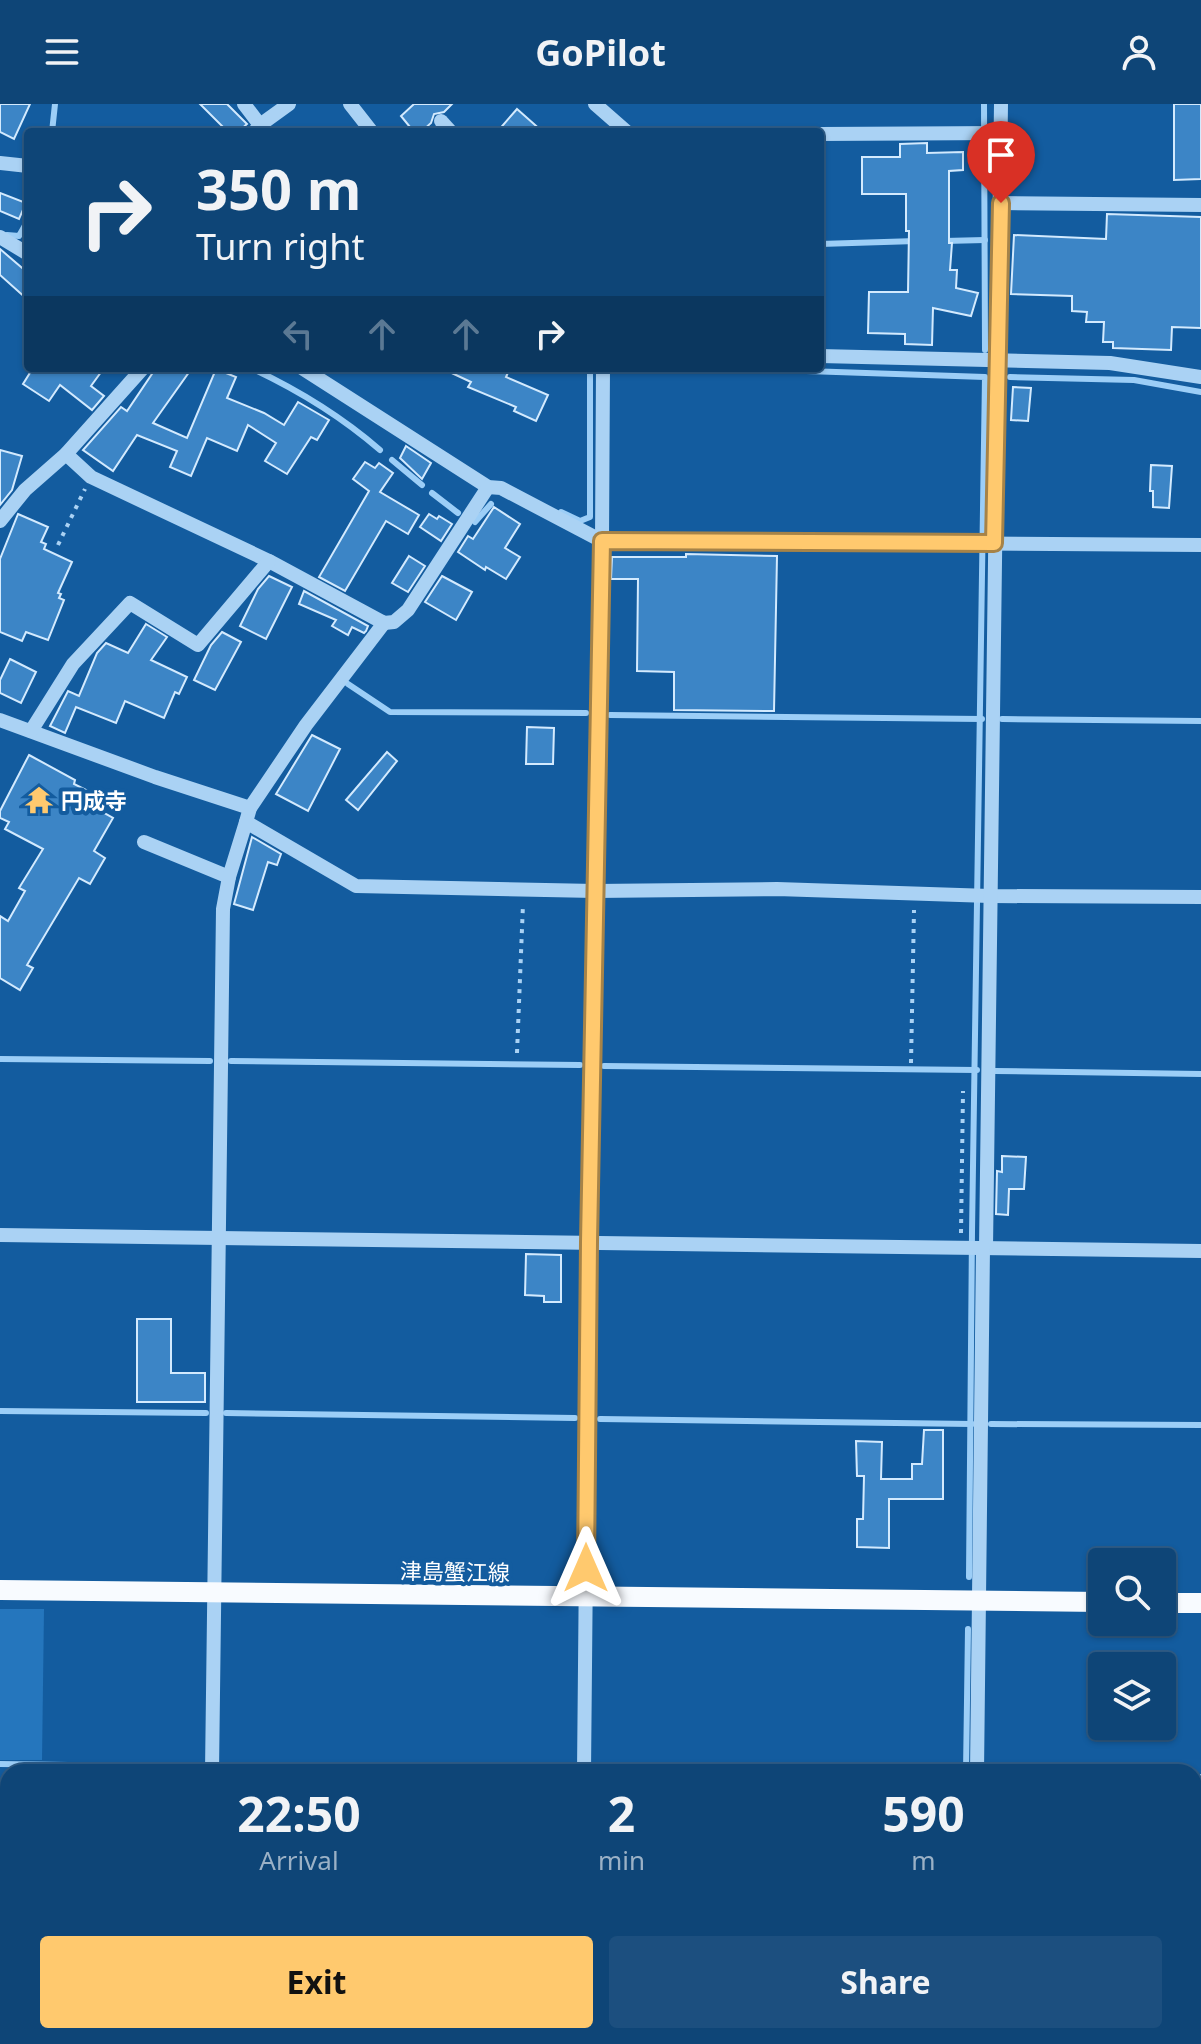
<!DOCTYPE html>
<html lang="en">
<head>
<meta charset="utf-8">
<style>
  body { margin:0; font-family:"Noto Sans","Noto Sans JP",sans-serif; background:#1c4f7f; color:#f1f3f6; height:100vh; display:flex; flex-direction:column; font-size:30px; white-space:nowrap }
  * { box-sizing:border-box; margin:0 }
  p { font-size:26px; color:#9bb1c6 }
  .icon { flex:none; width:44px; height:44px; fill:none; stroke:currentColor; stroke-width:2; stroke-linecap:round; stroke-linejoin:round }
  .map { position:relative; flex:1; overflow:hidden }
  .side { position:absolute; left:0px; top:1660px; width:1202px; height:280px; display:flex; flex-direction:column; background:#0e4577; border-radius:24px 24px 0 0; box-shadow:0 2px 6px #0004,0 0 0 2px #2e5d89 }
  .side>* { flex:none }
  .guide { position:absolute; left:24px; top:24px; width:800px; height:244px; border-radius:8px; box-shadow:0 2px 6px #0004,0 0 0 2px #2e5d89; background:#0e4577; color:#f1f3f6; overflow:hidden }
  .controls { position:absolute; left:1088px; top:1444px; display:grid; gap:16px }
  .controls a { display:grid; place-items:center; width:88px; height:88px; border-radius:8px; background:#0e4577; box-shadow:0 2px 6px #0004,0 0 0 2px #2e5d89; font-size:40px }
  .pin { position:absolute; display:grid; place-items:center; width:68px; height:68px; color:#fff; margin:-82px -34px; border-radius:50% 50% 50% 0; rotate:-45deg; box-shadow:0 0 8px #0007 }
  .pin .icon { rotate:45deg }
  .me { position:absolute; width:88px; margin:-44px; rotate:0deg; stroke-linejoin:round; filter:drop-shadow(0 0 6px #0008) }
  .turn { display:flex; align-items:center; gap:28px; height:168px; padding:0 40px; font-size:36px }
  .turn .icon { width:104px; height:104px; stroke-width:2.5 }
  .turn b { display:block; font-size:56px; line-height:68px }
  .lanes { display:flex; align-items:center; height:76px; padding:0 40px; background:#0003; justify-content:center; gap:40px; direction:ltr }
  .lanes .off { opacity:.35 }
  .eta { display:flex; justify-content:space-evenly; align-items:center; height:136px; text-align:center }
  .eta b { font-size:48px; font-weight:700; line-height:56px }
  .cta { display:flex; gap:16px; margin-top:auto; padding:16px 40px }
  .cta a { flex:1; height:92px; border-radius:8px; background:#ffc96e; color:#111; font-size:32px; font-weight:700; line-height:92px; text-align:center }
  .cta a+a { background:#1c4f7f; color:#f1f3f6 }
  header { display:flex; justify-content:space-between; align-items:center; height:104px; padding:0 40px; background:#0e4577; font-size:36px; font-weight:700 }
  .map>svg:first-child { display:block }
  .green { fill:#2576bd }
  .lines { fill:none; stroke-linecap:round; stroke-linejoin:round }
  .stream { stroke:#9ccef7; stroke-width:6 }
  .building { fill:#3c85c6; stroke:#d3eafe; stroke-width:2 }
  .path { stroke:#aad2f4; stroke-width:4; stroke-dasharray:4 6; stroke-linecap:butt }
  .minor { stroke:#aad2f4; stroke-width:14 }
  .major { stroke:#f8fbff; stroke-width:20 }
  .route-casing { stroke:#a68348; stroke-width:20 }
  .route { stroke:#ffc96e; stroke-width:14 }
  .labels { text-anchor:middle; dominant-baseline:central; stroke-width:8; stroke-linejoin:round; paint-order:stroke }
  .poi-label { font-size:22px; font-weight:bold; fill:#fff; stroke:#135c9f; text-anchor:start }
  .street-label { font-size:22px; fill:#fff; stroke:#135c9f }
</style>
</head>
<body>
<header><svg class="icon" aria-label="menu" viewBox="0 0 24 24"><path d="M4 6h16M4 12h16M4 18h16"/></svg>GoPilot<svg class="icon" aria-label="person" viewBox="0 0 24 24"><circle cx="12" cy="8" r="4"/><path d="M4 21q1-7 8-7t8 7"/></svg></header>
<div class="map">
<svg width="1201" height="1940" viewBox="0 0 1201 1940">
  <rect width="100%" height="100%" fill="#135c9f"/>
  <!-- green -->
  <path class="green" d="M0 1505H44L42 1656H0Z"/>
  <g class="lines">
    <!-- stream -->
    <g class="stream">
      <path d="M984 0 985 246"/>
      <path d="M52 28 55 0"/>
      <path d="M7 131 19 132 28 116"/>
      <path d="M944 137 985 136"/>
      <path d="M820 140 916 137"/>
      <path d="M251 264C296 285 343 314 380 346"/>
      <path d="M717 264 985 273 972 1128 969 1473"/>
      <path d="M1010 273 1134 276 1201 288"/>
      <path d="M392 356 422 381"/>
      <path d="M432 389 458 409"/>
      <path d="M561 408 580 417 590 413V264"/>
      <path d="M475 418 491 400"/>
      <path d="M348 580 390 608 586 609"/>
      <path d="M610 611 982 615"/>
      <path d="M1002 615 1201 617"/>
      <path d="M0 955 210 957"/>
      <path d="M231 957 580 961"/>
      <path d="M604 962 977 966"/>
      <path d="M995 967 1201 970"/>
      <path d="M0 1307 206 1309"/>
      <path d="M226 1309 575 1314"/>
      <path d="M600 1315 972 1320"/>
      <path d="M991 1320 1201 1321"/>
      <path d="M0 1660 204 1663"/>
      <path d="M220 1663 573 1667"/>
      <path d="M594 1667 710 1668"/>
      <path d="M966 1668 968 1525"/>
      <path d="M1194 1673H1201"/>
      <path d="M0 1845H8"/>
      <path d="M1194 1860H1201"/>
    </g>
  </g>
  <!-- building -->
  <g class="building">
    <path d="M0 0H30L14 35 0 28Z"/>
    <path d="M200 0H227L247 20 238 28H228Z"/>
    <path d="M414 0H452L444 8 434 10 431 19 421 28H414L401 12Z"/>
    <path d="M1174 0H1201V75L1174 76Z"/>
    <path d="M517 5 543 28H497Z"/>
    <path d="M927 39V49L963 48V66L949 67V139H952L950 166H957L956 184 978 189 971 212 933 204 932 241 905 240V230L868 229 869 188H908L909 127H906V90H862V53H900V40Z"/>
    <path d="M0 89 26 99 19 115 0 107Z"/>
    <path d="M1107 110 1201 113V224L1172 223 1171 246 1113 244V238H1103L1104 218H1086L1087 208 1072 207V192L1011 190 1014 131 1106 135Z"/>
    <path d="M0 145 28 169V196L0 171Z"/>
    <path d="M33 264H104L91 282 104 292 92 306 60 281 49 297 23 280Z"/>
    <path d="M156 264H192L153 319 187 334 216 265 236 273 227 294 264 309 284 321 298 298 329 316 317 336 311 333 287 370 265 357 276 339 248 321 237 347 207 334 191 372 170 363 177 347 137 331 113 367 83 346 121 303 127 307Z"/>
    <path d="M441 264H510L506 273 548 291 536 317 514 307 516 303 468 283 471 278Z"/>
    <path d="M1013 283 1031 284 1028 317 1011 316Z"/>
    <path d="M406 342 431 359 422 375 400 354Z"/>
    <path d="M0 346 22 352 12 386 0 401Z"/>
    <path d="M365 358 375 364 379 359 393 369 380 388 419 411 408 430 386 417 345 487 319 473 369 387 353 375Z"/>
    <path d="M1151 361 1172 362 1169 404 1153 403V387H1150Z"/>
    <path d="M494 403 520 420 505 444 520 453 506 475 486 463 485 466 458 448 468 432 473 435Z"/>
    <path d="M18 410 48 423 41 438 46 440 44 445 72 458 58 489 61 490 59 494 64 496 48 536 26 528 22 537 0 528V455Z"/>
    <path d="M429 410 437 415 439 412 452 420 441 437 420 423Z"/>
    <path d="M686 450 777 452 774 607 674 606V568L637 567 638 475H611L612 453H686Z"/>
    <path d="M409 452 425 462 408 488 392 479Z"/>
    <path d="M269 472 292 483 266 535 240 522 258 485Z"/>
    <path d="M442 472 472 488 456 516 425 498Z"/>
    <path d="M304 487 368 522 366 527 364 529 352 523 348 531 332 522 336 516 299 500Z"/>
    <path d="M146 520 167 533 151 556 187 573 179 590 175 588 164 614 125 597 116 619 76 603 65 629 50 622 68 587 79 592 97 549 106 539 128 549Z"/>
    <path d="M222 528 241 538 215 586 194 576 211 541Z"/>
    <path d="M10 555 36 568 21 599 0 589V576Z"/>
    <path d="M527 623 554 624 553 660H526Z"/>
    <path d="M312 631 340 645 308 707 276 690Z"/>
    <path d="M387 648 397 657 358 706 346 696Z"/>
    <path d="M29 651 75 676 74 680 86 686 81 696 113 714 94 747 105 754 90 780 79 774 27 861 33 864 20 886 0 874V812L8 817 25 787 19 784 43 745 5 725 9 718 0 714V707Z"/>
    <path d="M252 733 281 750 277 761 268 758 253 806 234 800Z"/>
    <path d="M1002 1052 1026 1053 1024 1085H1009L1008 1111 996 1110 997 1067 1002 1068Z"/>
    <path d="M526 1150 561 1151V1198H544V1192L525 1191Z"/>
    <path d="M137 1215H171V1269H205V1298H137Z"/>
    <path d="M924 1326H943V1395H889V1444L857 1443V1415H863L864 1372H857L856 1337 882 1338 881 1375H912V1360H922Z"/>
  </g>
  <g class="lines">
    <!-- path -->
    <g class="path">
      <path d="M58 441 85 385"/>
      <path d="M517 949 523 800"/>
      <path d="M911 959 914 806"/>
      <path d="M961 1129 963 987"/>
    </g>
    <!-- minor -->
    <g class="minor">
      <path d="M244 0 260 21"/>
      <path d="M350 0 372 28"/>
      <path d="M595 0 627 28"/>
      <path d="M441 17 451 28"/>
      <path d="M254 28 260 21 289 0"/>
      <path d="M820 30 1002 29"/>
      <path d="M0 59 28 62"/>
      <path d="M1001 99 1201 101"/>
      <path d="M0 133 28 150"/>
      <path d="M820 252 1110 259 1201 273"/>
      <path d="M302 264 488 383 501 384 602 437 1201 441"/>
      <path d="M66 350 91 373 269 457 384 519 394 518 408 506 488 383"/>
      <path d="M0 417 25 386 66 350 143 264"/>
      <path d="M384 519 306 621 250 704 246 718 356 782 595 787 777 785 990 792 1201 793"/>
      <path d="M0 616 155 673 250 704"/>
      <path d="M31 627 73 560 130 499 198 541 269 457"/>
      <path d="M144 738 229 773"/>
      <path d="M0 1131 1201 1147"/>
      <path d="M986 1144 1001 0"/>
      <path d="M212 1668 223 805 229 773 246 718"/>
      <path d="M584 1668 589 1138 602 437 603 264"/>
      <path d="M977 1668 983 1144"/>
      <path d="M0 1835 8 1836"/>
      <path d="M1194 1850H1201"/>
      <path d="M0 1903H8"/>
      <path d="M1194 1922H1201"/>
      <path d="M9 1940 11 1932"/>
      <path d="M118 1940 119 1932"/>
      <path d="M228 1940 230 1932"/>
      <path d="M333 1940 334 1932"/>
      <path d="M441 1940 442 1932"/>
      <path d="M549 1940 551 1932"/>
      <path d="M653 1940 655 1932"/>
      <path d="M760 1940 761 1932"/>
      <path d="M868 1940 869 1932"/>
      <path d="M972 1940 974 1932"/>
      <path d="M1088 1940 1090 1932"/>
      <path d="M1201 1940V1937"/>
    </g>
    <!-- major -->
    <g class="major">
      <path d="M0 1486 1102 1498"/>
      <path d="M1162 1499H1201"/>
    </g>
  </g>
  <g class="lines">
    <defs>
      <path id="route" d="M586 1464 589 1138 602 437 994 439 1001 99"/>
    </defs>
    <!-- route casing -->
    <use href="#route" class="route-casing"/>
    <!-- route -->
    <use href="#route" class="route"/>
  </g>
  <!-- icons -->
  <defs>
    <symbol id="temple-bare" viewBox="-9 -9 18 18"><path d="M0-6L5-2H3V0L6.5 2.5H4V6H1.5V3h-3V6H-4V2.5H-6.5L-3 0V-2H-5Z" fill="#ffc96e" stroke="#135c9f" stroke-width="2.5" paint-order="stroke"/></symbol>
  </defs>
  <g fill-rule="evenodd">
    <use href="#temple-bare" x="19" y="676" width="40" height="40"/>
  </g>
  <g class="labels">
    <!-- poi labels -->
    <g class="poi-label">
      <text x="61" y="696">円成寺</text>
    </g>
    <!-- street labels -->
    <g class="street-label">
      <text transform="translate(455 1467) rotate(1)">津島蟹江線</text>
    </g>
  </g>
</svg>
<div class="controls">
<a><svg class="icon" aria-label="search" viewBox="0 0 24 24"><circle cx="10" cy="10" r="6"/><path d="M15 15l6 6"/></svg></a>
<a><svg class="icon" aria-label="layers" viewBox="0 0 24 24"><path d="M12 4l9 5-9 5-9-5zM3 14l9 5 9-5"/></svg></a>
</div>
<div class="pin" style="left:1001px;top:99px;background:#d93025"><svg class="icon" aria-label="arrive" viewBox="0 0 24 24"><path d="M6 21V4h12l-3 4 3 4H6"/></svg></div>
<svg class="me" style="left:586px;top:1464px" viewBox="-20 -20 40 40"><path d="M0-17L14 15 0 8-14 15z" fill="#ffc96e" stroke="#fff" stroke-width="4"/></svg>
<div class="guide">
<div class="turn"><svg class="icon" aria-label="right" viewBox="0 0 24 24"><path d="M7 20v-9h11M14 6l5 5-5 5"/></svg><div><b>350 m</b>Turn right</div></div>
<div class="lanes"><svg class="icon off" aria-label="left" viewBox="0 0 24 24"><path d="M17 20v-9H6M10 6l-5 5 5 5"/></svg><svg class="icon off" aria-label="ahead" viewBox="0 0 24 24"><path d="M12 20V5M6 11l6-6 6 6"/></svg><svg class="icon off" aria-label="ahead" viewBox="0 0 24 24"><path d="M12 20V5M6 11l6-6 6 6"/></svg><svg class="icon" aria-label="right" viewBox="0 0 24 24"><path d="M7 20v-9h11M14 6l5 5-5 5"/></svg></div>
</div>
<section class="side">
<div class="eta">
<div><b>22:50</b><p>Arrival</p></div>
<div><b>2</b><p>min</p></div>
<div><b>590</b><p>m</p></div>
</div>
<div class="cta"><a>Exit</a><a>Share</a></div>
</section>
</div>
</body>
</html>
